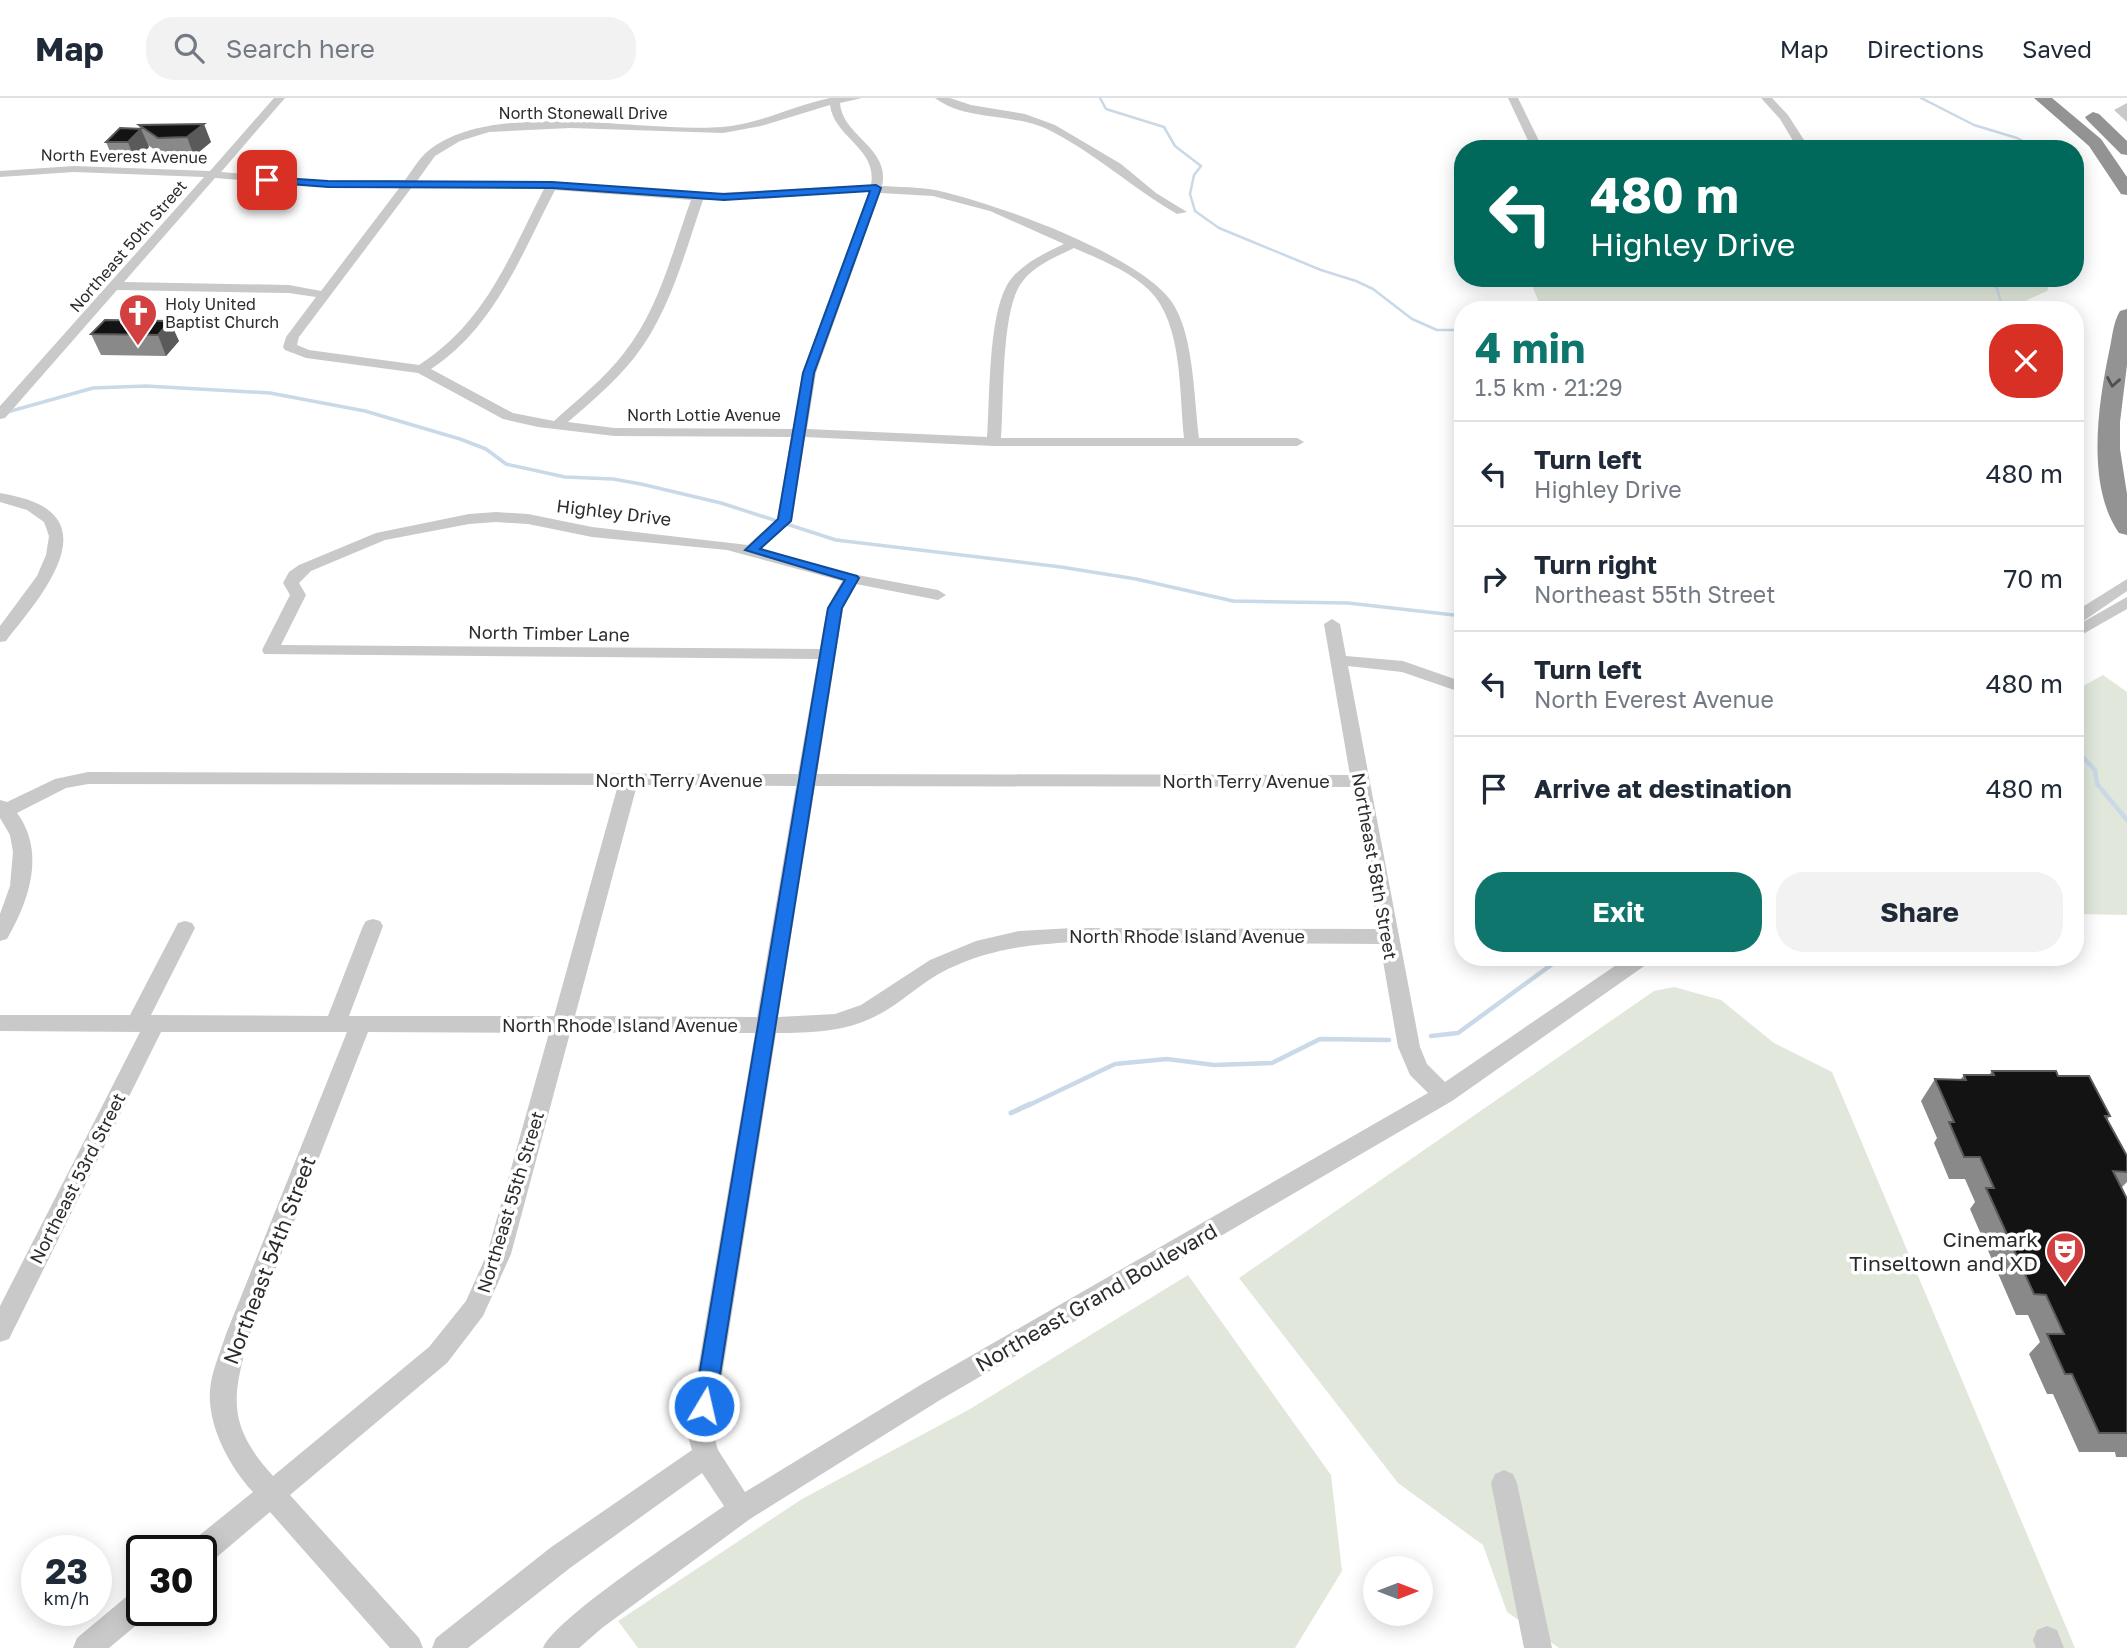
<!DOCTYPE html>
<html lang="en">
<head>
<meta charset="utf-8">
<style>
  body { margin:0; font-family:"Golos Text",sans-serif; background:#f2f2f3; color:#1f2937; height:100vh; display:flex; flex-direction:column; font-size:26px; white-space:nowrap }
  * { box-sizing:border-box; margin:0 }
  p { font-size:23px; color:#747a83 }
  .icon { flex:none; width:38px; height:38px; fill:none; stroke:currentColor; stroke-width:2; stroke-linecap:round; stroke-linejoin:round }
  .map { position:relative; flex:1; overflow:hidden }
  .side { position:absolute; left:1454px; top:203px; width:630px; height:665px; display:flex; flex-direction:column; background:#fff; border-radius:28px; box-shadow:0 4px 18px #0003 }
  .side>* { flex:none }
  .top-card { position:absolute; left:1454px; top:42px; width:630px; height:147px; border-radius:28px; box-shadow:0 4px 18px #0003; background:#00695c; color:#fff; overflow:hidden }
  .needle { width:46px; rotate:90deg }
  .controls { position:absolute; left:1363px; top:1458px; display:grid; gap:14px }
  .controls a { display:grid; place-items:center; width:70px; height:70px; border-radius:50%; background:#fff; box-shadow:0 4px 18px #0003; font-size:35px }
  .speed { position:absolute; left:21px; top:1437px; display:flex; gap:14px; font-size:35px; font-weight:700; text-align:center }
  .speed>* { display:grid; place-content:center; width:91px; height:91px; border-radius:50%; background:#fff; box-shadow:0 4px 18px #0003; line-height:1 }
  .speed small { font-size:18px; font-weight:400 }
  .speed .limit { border:4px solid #111; border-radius:10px; background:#fff; color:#111 }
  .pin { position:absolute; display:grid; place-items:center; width:60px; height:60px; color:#fff; margin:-30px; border-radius:14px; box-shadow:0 4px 10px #0006 }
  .me { position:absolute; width:77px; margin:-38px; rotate:9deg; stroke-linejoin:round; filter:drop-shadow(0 0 5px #0008) }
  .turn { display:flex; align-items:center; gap:24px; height:147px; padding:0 21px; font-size:32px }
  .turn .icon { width:91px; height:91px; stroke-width:2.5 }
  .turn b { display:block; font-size:49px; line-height:60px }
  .round { display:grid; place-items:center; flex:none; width:74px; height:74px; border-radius:28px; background:#f2f2f3 }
  .overview { display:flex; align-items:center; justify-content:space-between; height:119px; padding:0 21px }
  h1 { font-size:42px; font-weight:700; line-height:52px; color:#0f766e }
  .primary-button { display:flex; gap:14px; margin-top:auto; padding:14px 21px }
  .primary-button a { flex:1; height:80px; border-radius:28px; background:#0f766e; color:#fff; font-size:28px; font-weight:700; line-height:80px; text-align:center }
  .primary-button a+a { background:#f2f2f3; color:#1f2937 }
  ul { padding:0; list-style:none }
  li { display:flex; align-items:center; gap:21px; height:105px; padding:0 21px; border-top:2px solid #e0e1e3 }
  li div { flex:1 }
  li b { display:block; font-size:26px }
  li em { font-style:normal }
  header { display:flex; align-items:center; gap:42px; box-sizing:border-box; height:98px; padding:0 35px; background:#fff; border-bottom:2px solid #e0e1e3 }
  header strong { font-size:33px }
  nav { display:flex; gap:38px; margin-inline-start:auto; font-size:24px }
  .search { width:490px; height:63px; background:#f2f2f3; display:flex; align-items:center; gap:18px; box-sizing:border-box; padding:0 24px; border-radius:28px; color:#747a83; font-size:26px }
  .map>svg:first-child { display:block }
  .green { fill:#e1e8db }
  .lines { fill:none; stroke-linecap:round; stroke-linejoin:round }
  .stream-far3 { stroke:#c9d9e7; stroke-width:2.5 }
  .stream-far2 { stroke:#c9d9e7; stroke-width:3.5 }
  .stream-far1 { stroke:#c9d9e7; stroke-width:4.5 }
  .stream { stroke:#c9d9e7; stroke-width:5 }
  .minor { fill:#c9c9c9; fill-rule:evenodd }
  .highway { fill:#939393; fill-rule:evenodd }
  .wall { fill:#898989 }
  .shaded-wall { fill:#5a5a5a }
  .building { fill:#131313; stroke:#5a5a5a; stroke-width:2 }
  .oneway { stroke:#505050 }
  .route { fill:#1a73e8; stroke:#114b97; stroke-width:2 }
  .labels { text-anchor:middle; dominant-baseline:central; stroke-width:7; stroke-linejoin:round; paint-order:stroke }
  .far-street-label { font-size:16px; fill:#2c2c2c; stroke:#fff }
  .far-poi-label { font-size:16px; fill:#2c2c2c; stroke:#fff; text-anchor:start }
  .street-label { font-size:18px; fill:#2c2c2c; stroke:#fff }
  .near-poi-label { font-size:21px; fill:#2c2c2c; stroke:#fff; text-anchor:end }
  .near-street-label { font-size:21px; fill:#2c2c2c; stroke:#fff }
</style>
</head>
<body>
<header>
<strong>Map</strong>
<div class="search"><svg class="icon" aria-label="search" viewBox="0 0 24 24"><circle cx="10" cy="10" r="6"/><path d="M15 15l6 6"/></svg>Search here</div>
<nav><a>Map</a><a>Directions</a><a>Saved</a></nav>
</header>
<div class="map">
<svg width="2127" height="1550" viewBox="0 0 2127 1550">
  <rect width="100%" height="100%" fill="#fff"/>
  <!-- green -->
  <g class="green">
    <path d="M1529 180H2052L2047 193 2021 205 2025 212H1542Z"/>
    <path d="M2103 577 2127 594V817L2076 816V592Z"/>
    <path d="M1674 889 1721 902 1774 945 1832 974 2075 1550H1559L1507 1514 1483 1447 1398 1385 1239 1180 1654 893Z"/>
    <path d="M1188 1177 1331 1377 1342 1473 1295 1550H638L618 1523 802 1401 970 1311Z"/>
  </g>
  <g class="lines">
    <!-- stream-far3 -->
    <g class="stream-far3">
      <path d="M1100 0 1106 11 1164 29 1175 48 1201 68 1194 77 1190 96 1195 113 1219 130 1321 172 1356 183 1373 191 1412 221 1437 232H1463"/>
      <path d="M1921 0 1974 27 2017 40 2038 51"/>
      <path d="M1979 180 1997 190 2003 212"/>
    </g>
    <!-- stream-far2 -->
    <path class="stream-far2" d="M0 316 93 290 146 288 270 295 365 313 460 341 486 351 506 366 565 379 613 381 641 386 721 405 836 442 1061 469 1136 481 1233 503 1348 505 1463 518"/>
    <!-- stream-far1 -->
    <g class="stream-far1">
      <path d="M2076 652 2095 672 2097 686 2127 722"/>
      <path d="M1431 938 1458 935 1562 859"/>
      <path d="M1027 1008 1115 966 1167 961 1214 967 1272 965 1320 941 1389 942"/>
    </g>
    <!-- stream -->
    <path class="stream" d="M1011 1015 1030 1006"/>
    <!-- minor -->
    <g class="minor">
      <path d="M274 0H285L221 74 313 82H405C412 73 419 60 428 53 493 0 642 35 722 29 760 26 795 7 830 0 840 0 852 0 862 0L840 5C842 38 891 50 882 88 900 89 918 89 935 92 992 104 1148 159 1175 209 1194 243 1194 301 1199 340H1297L1304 344 1297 348H994L805 339 792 423 762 450 836 473 938 492 946 497 938 502 856 486 843 510 817 676 1350 677 1324 526 1332 521 1340 526 1346 558 1403 563 1463 584V595L1402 574 1348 568 1420 949 1427 966 1445 984 1628 859H1653L1650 864 1452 1003 940 1302 750 1421 602 1530 579 1550H543C556 1519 689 1433 724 1408L702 1375 570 1470 468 1550H432L436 1540 550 1450 692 1352 687 1335 755 935H570L511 1156 483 1218 447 1265 290 1397 419 1540 423 1550H390L270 1414 211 1464 201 1467V1452H188L191 1444 253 1394C228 1367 204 1322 211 1284 214 1268 221 1252 226 1236L347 934H161L9 1241 0 1244V1208L140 934 0 933V917H130L178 825 185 823 192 825 195 830 151 917 328 918 363 828 366 823 373 821 380 823 383 828 349 918H554L618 687 88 686 66 690 17 715C46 754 29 803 7 841L0 843V816L10 788 13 754 10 737 0 720V702L7 704 55 681 88 674 798 676 818 561 264 556 262 552 290 497 283 485 289 474 299 467 376 435 469 416 496 414 528 416 592 429 748 447 777 421 791 339 614 338 538 329 503 321 418 275 306 260 285 252 283 249 286 239 316 199 289 195 117 192 5 320 0 321V308L204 79 74 74 0 79V73L74 68 210 73ZM830 7C834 40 878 50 871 87L698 96 552 84 417 83 435 58 460 43 489 34 570 30 723 35 761 28ZM215 80 313 88 400 89 321 193 289 187 124 184ZM412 89 544 91C509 159 486 224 419 267L309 252 297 247 299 239ZM555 92 691 102C672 154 659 211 624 255 604 281 578 301 554 323L513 315 431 271C495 229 521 157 555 92ZM859 93 869 94 802 275 793 331 614 330 568 324C591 304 615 284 634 260 670 214 684 157 703 102ZM880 95 933 98 990 113 1064 146C1043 156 1019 167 1007 187 988 221 990 300 987 339L807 331 816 275ZM1074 150C1099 161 1128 172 1149 192 1183 225 1179 294 1184 340H1001C1004 302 1001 218 1020 187 1031 169 1055 159 1074 150ZM496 424 528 426 592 439 727 452 842 483 827 510 820 551 281 547 306 497 299 485 311 473 385 442 469 426ZM637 687 796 688 757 919 575 918ZM815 688 1353 689 1378 831 1073 830 1019 833 976 843 930 862 861 907 835 916 778 919ZM1073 844 1380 846 1398 949 1410 977 1428 995 922 1286 745 1394 718 1352 713 1335 776 935C810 935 845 934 876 918 901 906 922 883 948 871 991 851 1026 847 1073 844ZM368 934 549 935 487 1156 466 1203 429 1249 273 1378C226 1326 232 1298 250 1236Z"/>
      <path d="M935 0H950L971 7 1025 16 1055 27 1121 66 1156 95 1187 114 1177 116C1132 90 1094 54 1047 31 1013 15 965 23 935 0Z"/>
      <path d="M1508 0H1518L1543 51H1532Z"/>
      <path d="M1761 0H1772L1788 17 1804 42 1889 48 1894 51H1798L1780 21Z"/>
      <path d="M2127 5V24L2114 12Z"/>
      <path d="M0 395C12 397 25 400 36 405 102 434 31 510 6 543L0 544V528L37 478 46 457 49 438 44 424 27 412 0 404Z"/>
      <path d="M2127 481V493L2082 524 2076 525V513Z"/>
      <path d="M2127 499V511L2076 540V528Z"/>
      <path d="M1504 1372 1513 1376 1517 1385 1552 1550H1524L1491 1385 1495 1376Z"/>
      <path d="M142 1490V1512L152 1514 109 1550H73L77 1540 132 1494Z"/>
      <path d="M2047 1528 2057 1532 2064 1550H2036L2033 1542 2037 1532Z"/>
    </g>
    <!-- highway -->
    <g class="highway">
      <path d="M2034 0H2052L2101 41 2127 79V97L2121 96 2089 48Z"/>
      <path d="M2093 14 2099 16 2127 43V57L2121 56 2087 22 2085 19Z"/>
      <path d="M2127 211V267L2120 324V351L2127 396V437L2119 435C2086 388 2098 307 2109 254 2112 241 2113 224 2120 213Z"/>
    </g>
  </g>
  <!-- wall -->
  <g class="wall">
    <path d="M139 27 211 44 194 58 165 59 148 47 149 49 135 63H114L106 44 140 31Z"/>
    <path d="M105 222 179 243 166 258 101 257 91 236Z"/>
    <path d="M1992 973 2058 978 2110 1018 2107 1022 2127 1058V1084L2121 1090 2127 1101V1359H2116L2115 1354H2079L2053 1296H2047L2029 1256 2040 1244 2028 1217H2016L1970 1111 1975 1104 1965 1081H1949L1934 1045 1937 1040 1921 1003 1935 981 1960 982 1964 977H1989Z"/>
  </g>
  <!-- shaded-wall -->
  <g class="shaded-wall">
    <path d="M204 26 211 44 194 58 187 39Z"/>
    <path d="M141 31 149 49 135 63 128 44Z"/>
    <path d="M170 223 179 243 166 258 158 237Z"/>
  </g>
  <!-- building -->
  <g class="building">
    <path d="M204 26 187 39 158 40 139 27Z"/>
    <path d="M120 30 141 31 128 44H106Z"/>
    <path d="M105 222 170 223 158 237 91 236Z"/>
    <path d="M1992 973H2056L2058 978H2089L2110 1018H2105L2127 1058V1074L2113 1073 2127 1101V1335H2099L2072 1276H2065L2047 1236H2064L2046 1197 2034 1196 1986 1090H1994L1980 1059H1964L1949 1024H1954L1935 981 1966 982 1964 977H1994Z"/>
  </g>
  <!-- one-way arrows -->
  <defs><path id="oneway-chevron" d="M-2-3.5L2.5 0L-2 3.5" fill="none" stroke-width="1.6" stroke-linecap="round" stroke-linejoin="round" transform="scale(1.75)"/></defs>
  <use class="oneway" href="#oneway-chevron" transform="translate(2113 284) rotate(100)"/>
  <!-- route -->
  <path class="route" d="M267 79 328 83 552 84 724 96 876 87 881 90 814 275 791 423 760 451 857 478 859 480 842 510 715 1308 712 1315 704 1318 697 1315 694 1308 824 533 828 510 845 482 745 452 778 421 803 275 870 93 724 102 552 90 328 89 264 84V80Z"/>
  <!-- icons -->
  <defs>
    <symbol id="church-pin" viewBox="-11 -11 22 30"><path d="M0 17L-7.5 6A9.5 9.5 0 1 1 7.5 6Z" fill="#d24040" stroke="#fff"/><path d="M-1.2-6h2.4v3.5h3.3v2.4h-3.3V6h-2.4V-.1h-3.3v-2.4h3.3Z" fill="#fff"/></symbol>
    <symbol id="theatre-pin" viewBox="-11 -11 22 30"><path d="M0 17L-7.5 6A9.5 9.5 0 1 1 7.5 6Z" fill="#d24040" stroke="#fff"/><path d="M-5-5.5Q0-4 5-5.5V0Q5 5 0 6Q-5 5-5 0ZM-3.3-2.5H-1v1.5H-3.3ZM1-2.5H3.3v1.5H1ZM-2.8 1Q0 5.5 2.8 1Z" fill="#fff"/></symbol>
  </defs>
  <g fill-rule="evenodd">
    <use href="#church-pin" x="116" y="193" width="44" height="60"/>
    <use href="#theatre-pin" x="2043" y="1131" width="44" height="60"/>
  </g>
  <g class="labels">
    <!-- far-street labels -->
    <g class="far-street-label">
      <text x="583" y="15">North Stonewall Drive</text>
      <text transform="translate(124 58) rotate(1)">North Everest Avenue</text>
      <text transform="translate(128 148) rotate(-49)">Northeast 50th Street</text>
      <text x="704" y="317">North Lottie Avenue</text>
    </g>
    <!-- far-poi labels -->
    <g class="far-poi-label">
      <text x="165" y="206">Holy United<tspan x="165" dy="18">Baptist Church</tspan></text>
    </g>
    <!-- street labels -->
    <g class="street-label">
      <text transform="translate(614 414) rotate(7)">Highley Drive</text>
      <text transform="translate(549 535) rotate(1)">North Timber Lane</text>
      <text x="679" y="682">North Terry Avenue</text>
      <text x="1246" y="683">North Terry Avenue</text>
      <text transform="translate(1375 768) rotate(80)">Northeast 58th Street</text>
      <text x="1187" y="838">North Rhode Island Avenue</text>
      <text x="620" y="927">North Rhode Island Avenue</text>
      <text transform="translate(77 1080) rotate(-63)">Northeast 53rd Street</text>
      <text transform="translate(510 1104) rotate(-73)">Northeast 55th Street</text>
    </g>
    <!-- near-poi labels -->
    <g class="near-poi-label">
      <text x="2038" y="1141">Cinemark<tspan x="2038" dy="24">Tinseltown and XD</tspan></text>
    </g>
    <!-- near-street labels -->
    <g class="near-street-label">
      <text transform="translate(269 1162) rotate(-69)">Northeast 54th Street</text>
      <text transform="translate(1096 1199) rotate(-30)">Northeast Grand Boulevard</text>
    </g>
  </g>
</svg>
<div class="controls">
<a><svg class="needle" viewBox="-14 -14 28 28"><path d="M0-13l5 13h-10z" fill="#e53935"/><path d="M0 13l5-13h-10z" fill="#747a83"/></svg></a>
</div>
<div class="speed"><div>23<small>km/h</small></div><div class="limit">30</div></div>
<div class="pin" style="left:267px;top:82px;background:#d93025"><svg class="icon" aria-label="arrive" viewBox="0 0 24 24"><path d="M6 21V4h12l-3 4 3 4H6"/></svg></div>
<svg class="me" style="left:704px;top:1308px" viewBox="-20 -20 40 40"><circle r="17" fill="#1a73e8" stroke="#fff" stroke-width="3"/><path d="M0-11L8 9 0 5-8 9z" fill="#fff"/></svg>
<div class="top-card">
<div class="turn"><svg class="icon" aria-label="left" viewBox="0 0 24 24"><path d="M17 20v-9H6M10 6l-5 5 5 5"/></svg><div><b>480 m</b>Highley Drive</div></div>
</div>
<section class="side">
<div class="overview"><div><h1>4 min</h1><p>1.5 km · 21:29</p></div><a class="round" style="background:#d93025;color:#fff"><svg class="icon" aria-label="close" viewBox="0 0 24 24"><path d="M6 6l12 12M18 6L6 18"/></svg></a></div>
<ul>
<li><svg class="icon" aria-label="left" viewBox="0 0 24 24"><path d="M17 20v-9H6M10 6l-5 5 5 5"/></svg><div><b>Turn left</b><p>Highley Drive</p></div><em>480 m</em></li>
<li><svg class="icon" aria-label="right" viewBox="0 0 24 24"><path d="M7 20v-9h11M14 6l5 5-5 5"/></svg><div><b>Turn right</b><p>Northeast 55th Street</p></div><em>70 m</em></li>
<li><svg class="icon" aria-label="left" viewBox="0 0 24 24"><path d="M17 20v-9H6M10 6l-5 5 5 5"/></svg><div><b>Turn left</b><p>North Everest Avenue</p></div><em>480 m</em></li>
<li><svg class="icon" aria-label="arrive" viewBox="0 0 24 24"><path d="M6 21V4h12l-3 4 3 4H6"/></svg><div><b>Arrive at destination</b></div><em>480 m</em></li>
</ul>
<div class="primary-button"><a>Exit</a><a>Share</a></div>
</section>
</div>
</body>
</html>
